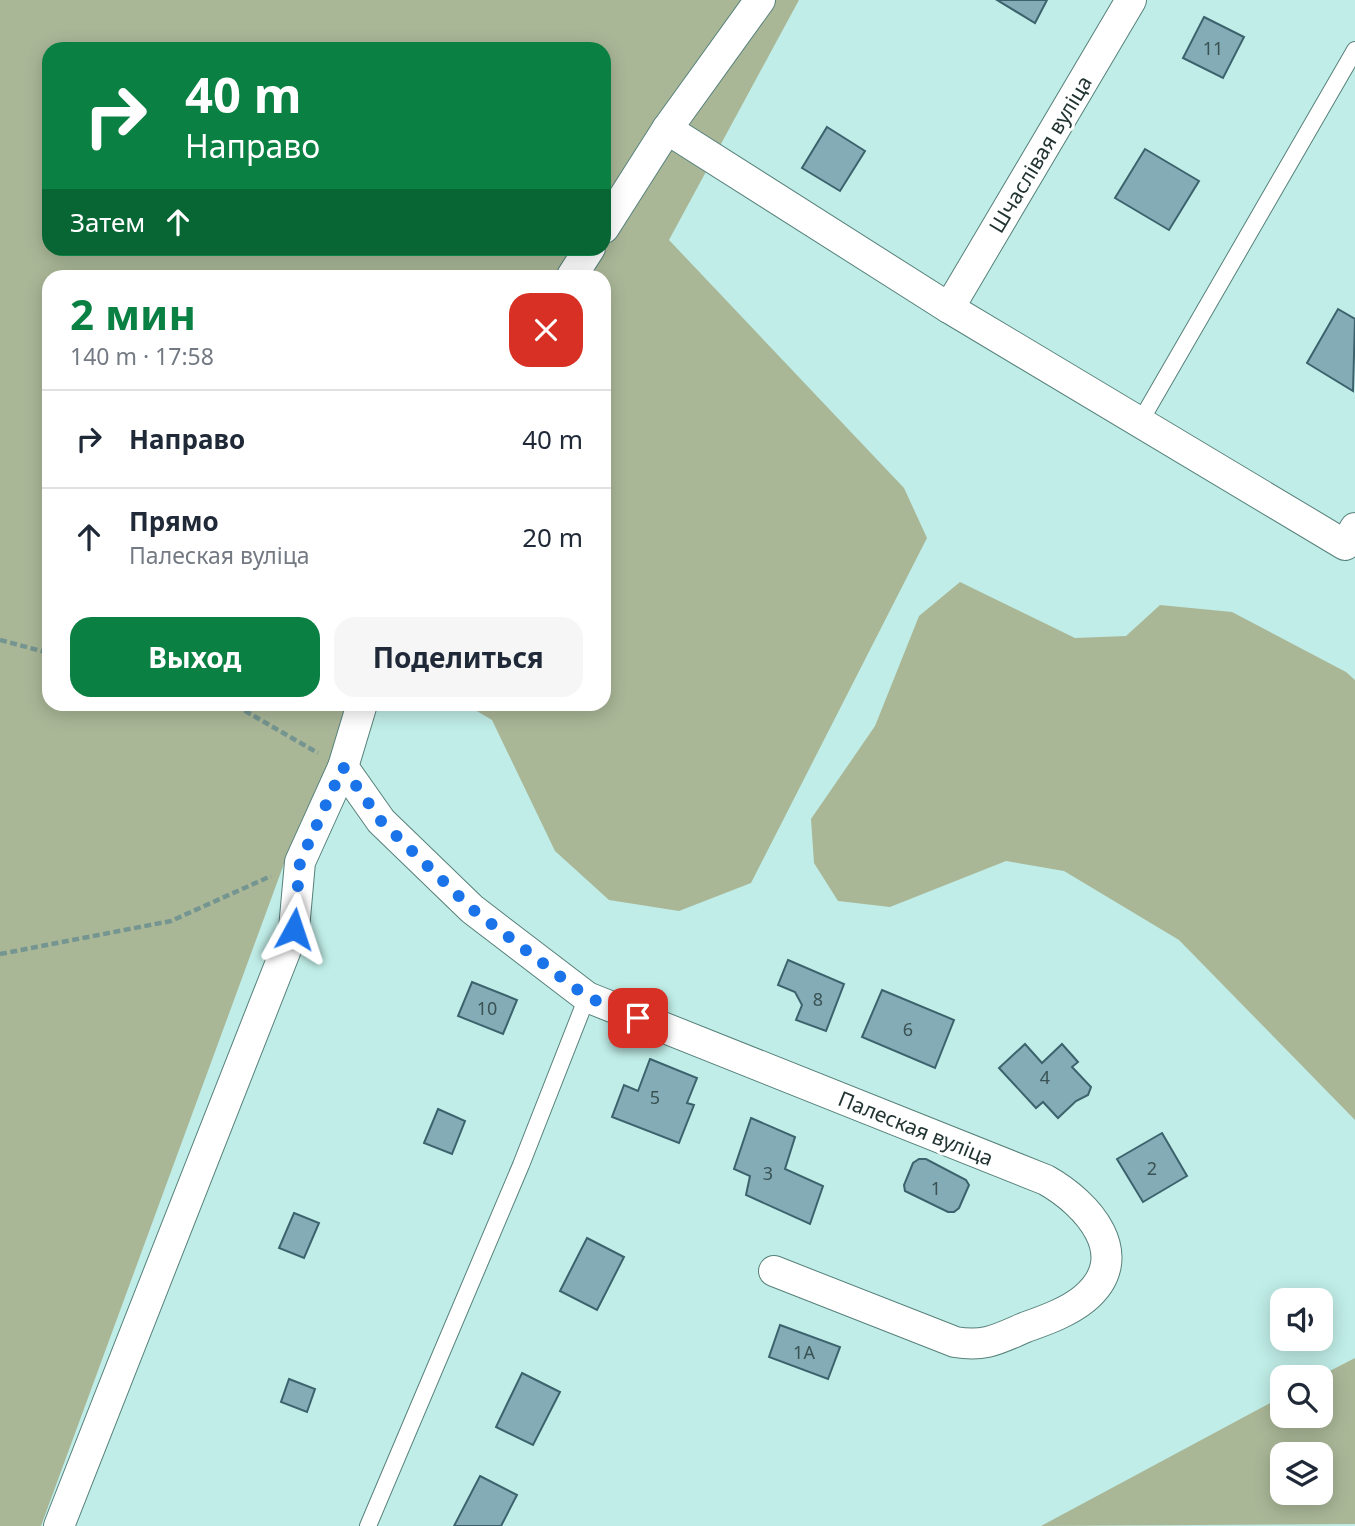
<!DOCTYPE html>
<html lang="ru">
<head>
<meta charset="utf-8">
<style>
  body { margin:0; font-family:"Noto Sans",sans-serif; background:#f6f6f7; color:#1f2937; height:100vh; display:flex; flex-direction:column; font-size:26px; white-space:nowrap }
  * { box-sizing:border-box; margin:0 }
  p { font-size:23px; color:#747a83 }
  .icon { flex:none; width:38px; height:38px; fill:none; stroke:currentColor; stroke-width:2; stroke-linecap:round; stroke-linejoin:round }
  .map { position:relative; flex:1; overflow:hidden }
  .sheet { position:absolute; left:42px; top:270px; width:569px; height:441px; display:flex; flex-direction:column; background:#fff; border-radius:21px; box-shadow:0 4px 18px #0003 }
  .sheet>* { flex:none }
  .hud { position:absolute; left:42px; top:42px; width:569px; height:214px; border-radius:21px; box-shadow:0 4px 18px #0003; background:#0b8043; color:#fff; overflow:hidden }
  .fabs { position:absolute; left:1270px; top:1288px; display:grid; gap:14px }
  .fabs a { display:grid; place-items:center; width:63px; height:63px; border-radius:14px; background:#fff; box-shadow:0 4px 18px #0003; font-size:35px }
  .pin { position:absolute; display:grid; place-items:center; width:60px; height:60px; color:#fff; margin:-30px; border-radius:14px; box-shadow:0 4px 10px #0006 }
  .me { position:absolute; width:77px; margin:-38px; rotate:5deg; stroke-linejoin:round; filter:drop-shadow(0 0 5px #0008) }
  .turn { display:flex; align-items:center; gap:24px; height:147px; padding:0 28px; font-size:32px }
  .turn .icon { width:91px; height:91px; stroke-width:2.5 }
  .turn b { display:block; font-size:49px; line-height:60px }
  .then { display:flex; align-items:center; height:66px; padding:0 28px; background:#0003; gap:14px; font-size:26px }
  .round { display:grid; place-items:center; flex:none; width:74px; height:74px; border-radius:21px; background:#f6f6f7 }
  .head { display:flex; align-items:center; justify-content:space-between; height:119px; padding:0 28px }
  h1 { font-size:42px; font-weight:700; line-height:52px; color:#0b8043 }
  .action { display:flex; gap:14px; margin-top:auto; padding:14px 28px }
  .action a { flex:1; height:80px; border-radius:21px; background:#0b8043; color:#fff; font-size:28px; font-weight:700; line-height:80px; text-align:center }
  .action a+a { background:#f6f6f7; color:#1f2937 }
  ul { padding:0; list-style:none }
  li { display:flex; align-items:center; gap:21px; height:98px; padding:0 28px; border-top:2px solid #e0e1e3 }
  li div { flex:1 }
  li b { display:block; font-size:26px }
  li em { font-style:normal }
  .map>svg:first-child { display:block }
  .green { fill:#aab797; fill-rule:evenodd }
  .building { fill:#83acb7; stroke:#3c636d; stroke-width:2 }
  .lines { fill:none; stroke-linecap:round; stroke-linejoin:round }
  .lane-casing { stroke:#57817b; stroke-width:18 }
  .street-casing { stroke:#57817b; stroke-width:32 }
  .path { stroke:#759591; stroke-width:4.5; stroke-dasharray:7 3.5; stroke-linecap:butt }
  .lane { stroke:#fff; stroke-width:16 }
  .street { stroke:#fff; stroke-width:30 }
  .route { stroke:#1a73e8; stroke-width:12; stroke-dasharray:0 21.6 }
  .labels { text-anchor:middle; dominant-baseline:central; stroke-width:6; stroke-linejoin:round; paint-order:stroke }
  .number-label { font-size:18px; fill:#3a5253 }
  .street-label { font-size:21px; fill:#223432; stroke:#fff }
</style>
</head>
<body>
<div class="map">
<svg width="1355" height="1526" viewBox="0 0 1355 1526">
  <rect width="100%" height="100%" fill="#c0ede7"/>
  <!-- green -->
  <g class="green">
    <path d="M0 0H799L669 240 904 488 927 538 751 883 679 911 609 900 555 851 492 720 465 704H604V276H49V704H364L343 767 285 861 41 1526H0ZM49 49H604V248H49Z"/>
    <path d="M960 582 1075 638 1126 636 1160 605 1232 612 1346 672 1355 680V1120L1179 940 1064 871 1006 861 890 907 838 901 814 863 811 819 875 726 919 616Z"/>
    <path d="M1355 1358V1524L1041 1526 1283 1396V1416H1321V1377H1318ZM1283 1454H1321V1493H1283Z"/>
  </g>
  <!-- building -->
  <g class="building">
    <path d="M997 0H1047L1035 23Z"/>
    <path d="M1204 17 1244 37 1223 78 1183 58Z"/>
    <path d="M827 127 865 151 840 191 802 168Z"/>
    <path d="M1145 149 1199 181 1169 230 1115 198Z"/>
    <path d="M1338 309 1355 319 1353 391 1307 363Z"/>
    <path d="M788 960 844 984 826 1031 796 1020 802 1005 795 992 778 985Z"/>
    <path d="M472 982 517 1000 503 1034 458 1016Z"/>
    <path d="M882 990 954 1020 935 1068 862 1037Z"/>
    <path d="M1025 1044 1042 1063 1062 1044 1078 1062 1072 1067 1091 1087 1088 1095 1076 1101 1058 1118 1043 1102 1036 1108 999 1068Z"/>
    <path d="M650 1059 697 1078 687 1103 694 1105 679 1143 612 1117 624 1085 638 1091Z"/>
    <path d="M438 1109 465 1121 452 1154 424 1143Z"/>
    <path d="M751 1118 795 1137 785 1169 823 1186 810 1224 746 1195 750 1176 734 1169Z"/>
    <path d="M1162 1133 1187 1176 1143 1202 1117 1159Z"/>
    <path d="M919 1159H926L966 1180 969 1185 959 1208 954 1212H948L905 1191 904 1185 913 1163Z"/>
    <path d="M294 1213 319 1223 304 1258 279 1248Z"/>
    <path d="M587 1238 624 1257 597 1310 560 1291Z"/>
    <path d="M780 1325 840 1347 828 1379 769 1357Z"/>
    <path d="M522 1373 560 1392 533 1445 496 1427Z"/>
    <path d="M289 1379 315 1389 307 1412 281 1402Z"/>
    <path d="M480 1476 517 1495 501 1526H454Z"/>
  </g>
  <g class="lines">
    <defs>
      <g id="lane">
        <path d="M1140 422 1355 50"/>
        <path d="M368 1526 521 1165 587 997"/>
      </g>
      <g id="street">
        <path d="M667 129 949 308 1345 545 1355 528"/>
        <path d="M604 228 667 129 760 0"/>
        <path d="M572 276 590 248"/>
        <path d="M949 308 1131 0"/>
        <path d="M343 767 381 821 472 909 587 997 1046 1180C1087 1203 1136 1256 1084 1299 1068 1312 1046 1320 1026 1327 998 1339 986 1347 955 1342L774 1271"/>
        <path d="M59 1526 294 929 300 862 343 767 362 704"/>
      </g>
    </defs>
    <!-- lane casing -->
    <use href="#lane" class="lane-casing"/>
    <!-- street casing -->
    <use href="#street" class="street-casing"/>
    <!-- path -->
    <g class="path">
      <path d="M0 640 49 653"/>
      <path d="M225 704 240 708 318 753"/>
      <path d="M0 954 171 921 271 876"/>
    </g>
    <!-- lane -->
    <use href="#lane" class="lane"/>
    <!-- street -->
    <use href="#street" class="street"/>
  </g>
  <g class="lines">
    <!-- route -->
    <path class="route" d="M294 929 300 862 343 767 381 821 472 909 587 997 638 1018"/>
  </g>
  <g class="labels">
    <!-- number labels -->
    <g class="number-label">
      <text x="1213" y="48">11</text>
      <text x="818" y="999">8</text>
      <text x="487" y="1008">10</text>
      <text x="908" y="1029">6</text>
      <text x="1045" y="1077">4</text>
      <text x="655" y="1097">5</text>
      <text x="1152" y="1168">2</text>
      <text x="768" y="1173">3</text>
      <text x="936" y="1188">1</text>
      <text x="804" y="1352">1A</text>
    </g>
    <!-- street labels -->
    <g class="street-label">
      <text transform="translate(1040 154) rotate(-59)">Шчаслівая вуліца</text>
      <text transform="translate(916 1128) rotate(22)">Палеская вуліца</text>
    </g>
  </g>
</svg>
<div class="fabs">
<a><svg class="icon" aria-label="sound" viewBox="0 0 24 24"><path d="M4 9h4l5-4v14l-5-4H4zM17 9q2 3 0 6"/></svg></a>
<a><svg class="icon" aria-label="search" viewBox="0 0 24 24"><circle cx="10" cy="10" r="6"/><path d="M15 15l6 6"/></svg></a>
<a><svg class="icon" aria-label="layers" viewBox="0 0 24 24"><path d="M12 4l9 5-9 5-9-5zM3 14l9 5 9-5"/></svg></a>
</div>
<div class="pin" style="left:638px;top:1018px;background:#d93025"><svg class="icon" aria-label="arrive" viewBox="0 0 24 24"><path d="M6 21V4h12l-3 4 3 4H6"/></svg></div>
<svg class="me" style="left:294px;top:929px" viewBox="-20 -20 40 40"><path d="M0-17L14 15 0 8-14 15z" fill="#1a73e8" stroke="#fff" stroke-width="4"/></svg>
<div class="hud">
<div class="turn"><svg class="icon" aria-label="right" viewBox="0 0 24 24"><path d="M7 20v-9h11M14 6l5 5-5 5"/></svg><div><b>40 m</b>Направо</div></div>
<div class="then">Затем<svg class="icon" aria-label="ahead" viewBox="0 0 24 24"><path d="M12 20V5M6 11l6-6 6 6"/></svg></div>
</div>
<section class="sheet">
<div class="head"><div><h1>2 мин</h1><p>140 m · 17:58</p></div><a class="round" style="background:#d93025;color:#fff"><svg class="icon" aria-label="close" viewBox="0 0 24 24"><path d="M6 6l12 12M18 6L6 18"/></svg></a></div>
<ul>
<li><svg class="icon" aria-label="right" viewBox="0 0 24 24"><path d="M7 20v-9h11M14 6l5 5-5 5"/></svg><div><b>Направо</b></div><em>40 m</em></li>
<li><svg class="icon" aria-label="ahead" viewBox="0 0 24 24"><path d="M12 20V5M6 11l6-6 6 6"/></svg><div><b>Прямо</b><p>Палеская вуліца</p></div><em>20 m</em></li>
</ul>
<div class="action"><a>Выход</a><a>Поделиться</a></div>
</section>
</div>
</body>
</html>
